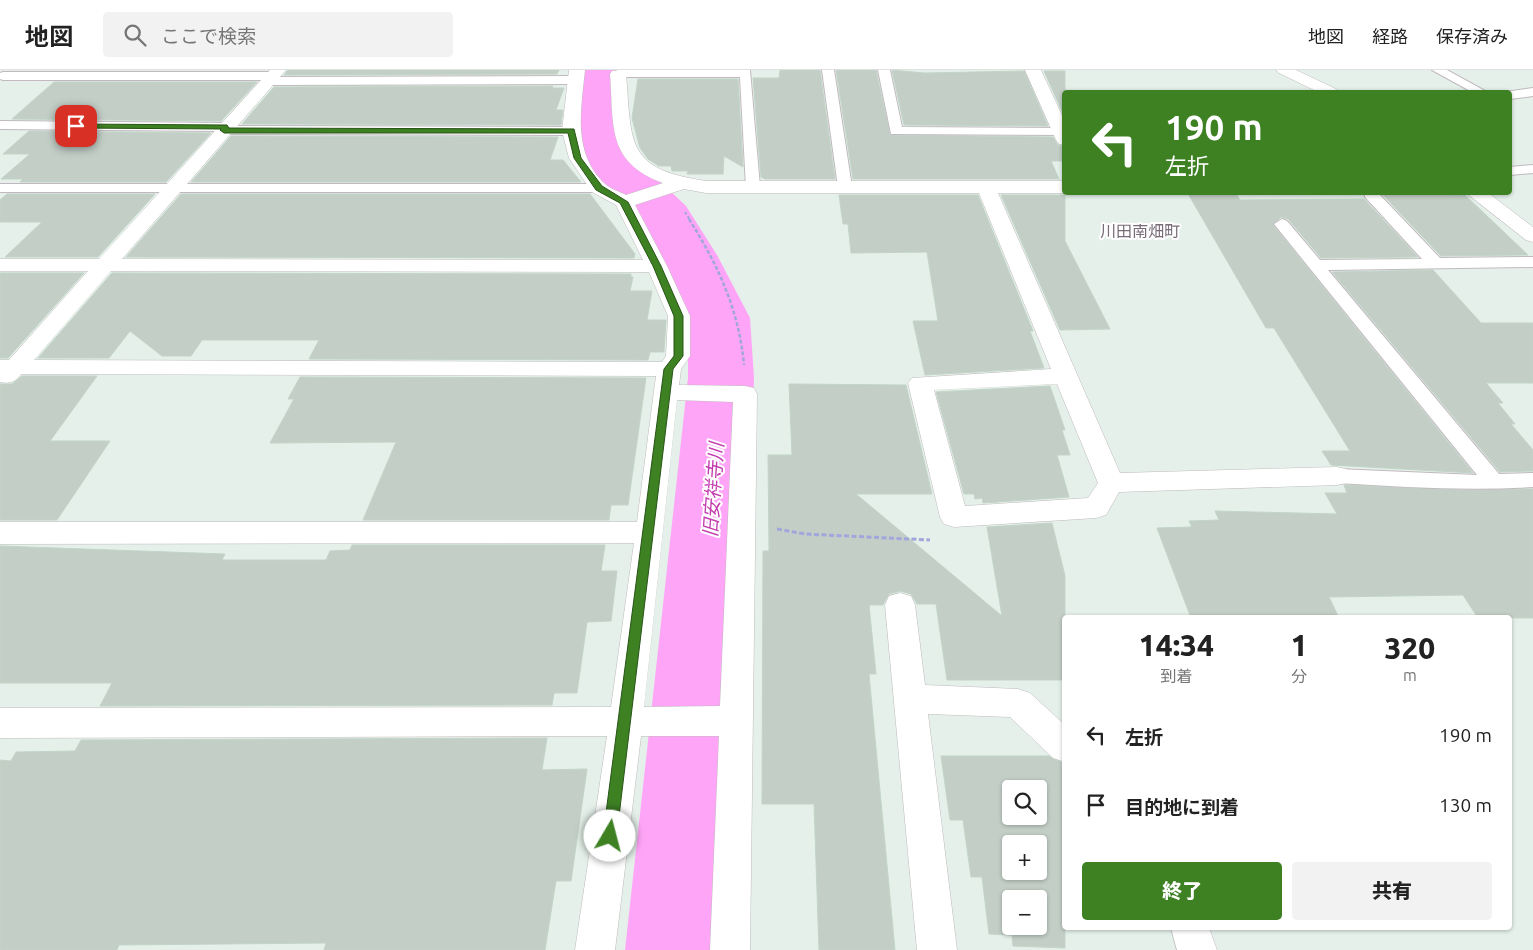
<!DOCTYPE html>
<html lang="ja">
<head>
<meta charset="utf-8">
<style>
  body { margin:0; font-family:Ubuntu,"Noto Sans JP",sans-serif; background:#f2f2f2; color:#222; height:100vh; display:flex; flex-direction:column; font-size:19px; white-space:nowrap }
  * { box-sizing:border-box; margin:0 }
  p { font-size:16px; color:#767676 }
  .icon { flex:none; width:28px; height:28px; fill:none; stroke:currentColor; stroke-width:2; stroke-linecap:round; stroke-linejoin:round }
  .map { position:relative; flex:1; overflow:hidden }
  .drawer { position:absolute; left:1062px; top:545px; width:450px; height:315px; display:flex; flex-direction:column; background:#fff; border-radius:5px; box-shadow:0 1px 4px #0004 }
  .drawer>* { flex:none }
  .top-card { position:absolute; left:1062px; top:20px; width:450px; height:105px; border-radius:5px; box-shadow:0 1px 4px #0004; background:#3d8123; color:#fff; overflow:hidden }
  .fabs { position:absolute; left:1002px; top:710px; display:grid; gap:10px }
  .fabs a { display:grid; place-items:center; width:45px; height:45px; border-radius:5px; background:#fff; box-shadow:0 1px 4px #0004; font-size:25px }
  .pin { position:absolute; display:grid; place-items:center; width:42px; height:42px; color:#fff; margin:-21px; border-radius:10px; box-shadow:0 2px 8px #0006 }
  .me { position:absolute; width:55px; margin:-28px; rotate:8deg; stroke-linejoin:round; filter:drop-shadow(0 0 4px #0008) }
  .turn { display:flex; align-items:center; gap:18px; height:105px; padding:0 20px; font-size:22px }
  .turn .icon { width:65px; height:65px; stroke-width:2.5 }
  .turn b { display:block; font-size:35px; line-height:42px }
  .eta { display:flex; justify-content:space-evenly; align-items:center; height:85px; text-align:center }
  .eta b { font-size:30px; font-weight:800; line-height:35px }
  .cta { display:flex; gap:10px; margin-top:auto; padding:10px 20px }
  .cta a { flex:1; height:58px; border-radius:5px; background:#3d8123; color:#fff; font-size:20px; font-weight:800; line-height:58px; text-align:center }
  .cta a+a { background:#f2f2f2; color:#222 }
  ul { padding:0; list-style:none }
  li { display:flex; align-items:center; gap:15px; height:70px; padding:0 20px }
  li div { flex:1 }
  li b { display:block; font-size:19px }
  li em { font-style:normal }
  header { display:flex; align-items:center; gap:30px; box-sizing:border-box; height:70px; padding:0 25px; background:#fff; border-bottom:1px solid #e0e0e0 }
  header strong { font-size:24px }
  nav { display:flex; gap:28px; margin-inline-start:auto; font-size:18px }
  .search { width:350px; height:45px; background:#f2f2f2; display:flex; align-items:center; gap:12px; box-sizing:border-box; padding:0 18px; border-radius:5px; color:#767676; font-size:19px }
  .map>svg:first-child { display:block }
  .lines { fill:none; stroke-linecap:round; stroke-linejoin:round }
  .river { fill:#ffa5f8; fill-rule:evenodd }
  .building { fill:#c3cec7; stroke:#c2d5c8; fill-rule:evenodd }
  .lane-casing { stroke:#c1b9bf; stroke-width:2 }
  .street-casing { stroke:#c1b9bf; stroke-width:1 }
  .path-far2 { stroke:#a1a7dc; stroke-width:2; stroke-dasharray:3 2; stroke-linecap:butt }
  .path-far1 { stroke:#a1a7dc; stroke-width:2.5; stroke-dasharray:4 2; stroke-linecap:butt }
  .path { stroke:#a1a7dc; stroke-width:3; stroke-dasharray:5 2.5; stroke-linecap:butt }
  .lane { fill:#fff; fill-rule:evenodd }
  .street { fill:#fff; fill-rule:evenodd }
  .route { fill:#3d8123; stroke:#285417 }
  .labels { text-anchor:middle; dominant-baseline:central; stroke-width:4; stroke-linejoin:round; paint-order:stroke }
  .far-neighbourhood-label { font-size:16px; fill:#786d77; stroke:#fff }
  .water-label { font-size:19px; font-style:italic; fill:#c33cae; stroke:#fff }
</style>
</head>
<body>
<header>
<strong>地図</strong>
<div class="search"><svg class="icon" aria-label="search" viewBox="0 0 24 24"><circle cx="10" cy="10" r="6"/><path d="M15 15l6 6"/></svg>ここで検索</div>
<nav><a>地図</a><a>経路</a><a>保存済み</a></nav>
</header>
<div class="map">
<svg width="1533" height="880" viewBox="0 0 1533 880">
  <rect width="100%" height="100%" fill="#e4f0e9"/>
  <g class="lines">
    <!-- river -->
    <path class="river" d="M574 0H616L623 72 630 87 637 94 652 104 686 136 717 185 750 248 754 308 735 880H625L688 308V248L661 185 644 155 590 104 583 93 575 72Z"/>
  </g>
  <!-- building -->
  <g class="building">
    <path d="M288 0H559L557 4 284 5Z"/>
    <path d="M780 0H820L835 109H765L761 107 753 8H779Z"/>
    <path d="M836 0H876L890 65 1053 67 1058 75 1065 77V91H1051L1059 109H853Z"/>
    <path d="M892 0 925 3 1024 1 1048 56 904 55Z"/>
    <path d="M1044 1H1065V48Z"/>
    <path d="M638 9H738L743 97 724 86 723 104H687L688 101H672L671 96H659L648 89 640 78 632 48Z"/>
    <path d="M54 12H257L221 51 12 49Z"/>
    <path d="M553 16 552 18H564L556 40H563L561 55 242 54 274 17Z"/>
    <path d="M29 61 211 63 166 112H20L23 109H1L30 84H3Z"/>
    <path d="M231 66 558 67 550 90H563L581 112H191Z"/>
    <path d="M1187 122H1235L1240 130 1364 129 1418 187 1321 188 1288 149 1281 147 1273 155 1473 403 1331 395 1322 381H1350L1274 258H1266Z"/>
    <path d="M1383 122 1465 125 1528 185 1441 186 1382 124H1385Z"/>
    <path d="M7 124H155L98 187H5L42 152H0V130Z"/>
    <path d="M181 124H590L635 184 634 188 126 187Z"/>
    <path d="M839 125H978L1033 261H1030L1044 298 925 305 913 251H938L927 182 851 183 848 154H843Z"/>
    <path d="M1001 125H1065V171L1110 259 1060 260Z"/>
    <path d="M1433 200 1481 253H1533V313H1486L1503 333H1498L1515 354H1511L1533 380V401L1500 402 1332 202Z"/>
    <path d="M0 203H84L8 288H0Z"/>
    <path d="M112 203 631 204V207H633L630 221H652L647 250H666L664 282H650L648 290 309 289 319 270H202L191 286H162L130 261 109 288H38Z"/>
    <path d="M22 306H97L50 371H110L57 450H0V314H12Z"/>
    <path d="M300 307 646 308 628 435H611L609 450H363L396 372 270 373 294 329H288Z"/>
    <path d="M789 314 906 315 932 424H856L1002 546 987 457 1052 453 1065 506V610H947L936 534H917L911 524 900 521 889 524 883 535H869L876 604H869L895 880H819L814 734H762L763 481H769L768 385H792Z"/>
    <path d="M1050 316 1065 360H1062L1070 385H1057L1069 427 983 433 982 428 975 429 974 424H964L936 322Z"/>
    <path d="M1344 415 1460 420 1533 419V548H1478L1463 525 1329 527 1339 548H1191L1157 458 1192 457 1189 451 1219 450 1215 441 1337 444 1325 423H1347Z"/>
    <path d="M352 475H605L601 501H617L611 551 587 552 577 623H554L552 635 100 636 112 613H0V476L225 484 222 490H326L330 481 350 480Z"/>
    <path d="M547 668 542 700 587 699 571 811H556L545 880H324L326 873 119 875 117 880H0V690L11 691 16 682 75 681 81 670Z"/>
    <path d="M941 686H1049L1065 694V878L1013 876 1012 865 989 864 982 807H971L963 750H950ZM1011 719H1039V746H1011ZM1011 774H1039V801H1011ZM1011 829H1039V856H1011Z"/>
  </g>
  <g class="lines">
    <defs>
      <g id="lane">
        <path d="M618 0H750L760 117 758 120H748L746 117 740 7H614L612 4Z"/>
        <path d="M822 0H834L852 117 845 121 838 117Z"/>
        <path d="M878 0H890L902 57 1062 58 1065 59V65L891 64Z"/>
        <path d="M1432 0H1447L1487 22H1472Z"/>
        <path d="M3 2H272L276 3 277 7 576 6 582 10 576 14 267 15 263 14 262 10H3L0 9V3Z"/>
        <path d="M1533 18V26L1510 29V22H1505Z"/>
        <path d="M0 51 227 53 233 56 571 57 578 61 571 65 224 64 218 61 0 59Z"/>
        <path d="M1533 95V103L1510 105V97Z"/>
        <path d="M0 114H599L606 118 599 122H0Z"/>
        <path d="M1364 122H1377L1440 188 1533 187V197L1328 200 1499 404 1533 403V417C1468 421 1403 417 1337 413L1330 411 1327 406 1330 401 1337 399 1477 405 1274 154 1282 149 1287 151 1320 190 1422 189 1365 127Z"/>
      </g>
      <g id="street">
        <path d="M270 0H286L122 189 643 190 616 135 592 122 569 88 562 61 569 0H585C581 40 572 83 605 114 611 119 620 122 626 125L663 113C606 92 614 55 610 4L612 1 621 0 626 4C632 74 625 99 706 111H1065V123H998L1120 403 1337 397 1346 399 1350 406 1346 413 1337 415 1119 422 1106 445 1096 448 954 457 944 454 940 447 908 313 912 308 1051 299 979 123H706L684 119 635 135 667 196 690 246V286L681 299 679 315 745 316 754 318 757 324 750 880H710L719 666H641L615 880H575L607 666 0 668V638L611 637 634 473 0 474V452H637L656 306 21 304C15 312 10 314 0 312V290H9L88 201H0V189H99ZM111 201 649 202 668 246 666 286 662 292 34 290ZM1057 314 1098 413 1088 428 965 436 934 320ZM677 330 733 332 720 636 644 637Z"/>
        <path d="M1025 0H1041L1065 52V75L1059 74 1056 70Z"/>
        <path d="M1276 0H1296L1336 19 1338 22H1318L1279 3Z"/>
        <path d="M1465 122H1487L1533 157V172L1526 170Z"/>
        <path d="M900 523 911 526 915 535 925 615 1018 619 1030 623 1065 655V692L1053 688 1010 647 928 644 957 880H917L885 535 889 526Z"/>
        <path d="M1171 858H1209L1217 880H1177Z"/>
      </g>
    </defs>
    <!-- lane casing -->
    <use href="#lane" class="lane-casing"/>
    <!-- street casing -->
    <use href="#street" class="street-casing"/>
    <!-- path-far2 -->
    <path class="path-far2" d="M685 142 690 150"/>
    <!-- path-far1 -->
    <path class="path-far1" d="M689 149C718 195 739 240 744 295"/>
    <!-- path -->
    <path class="path" d="M777 459 805 464 930 470"/>
    <!-- lane -->
    <use href="#lane" class="lane"/>
    <!-- street -->
    <use href="#street" class="street"/>
  </g>
  <!-- route -->
  <path class="route" d="M73 54 227 55 229 58 574 59 581 88 602 116 628 132 661 196 683 246V286L673 299 616 771 610 773 605 771 603 766 664 299 674 286V246L653 196 620 133 596 120 574 88 568 63H224L220 60 221 59 76 58Z"/>
  <g class="labels">
    <!-- far-neighbourhood labels -->
    <g class="far-neighbourhood-label">
      <text x="1140" y="161">川田南畑町</text>
    </g>
    <!-- water labels -->
    <g class="water-label">
      <text transform="translate(713 420) rotate(-86)">旧安祥寺川</text>
    </g>
  </g>
</svg>
<div class="fabs">
<a><svg class="icon" aria-label="search" viewBox="0 0 24 24"><circle cx="10" cy="10" r="6"/><path d="M15 15l6 6"/></svg></a>
<a>+</a>
<a>−</a>
</div>
<div class="pin" style="left:76px;top:56px;background:#d93025"><svg class="icon" aria-label="arrive" viewBox="0 0 24 24"><path d="M6 21V4h12l-3 4 3 4H6"/></svg></div>
<svg class="me" style="left:610px;top:766px" viewBox="-20 -20 40 40"><circle r="19" fill="#fff"/><path d="M0-13L10 11 0 6-10 11z" fill="#3d8123"/></svg>
<div class="top-card">
<div class="turn"><svg class="icon" aria-label="left" viewBox="0 0 24 24"><path d="M17 20v-9H6M10 6l-5 5 5 5"/></svg><div><b>190 m</b>左折</div></div>
</div>
<section class="drawer">
<div class="eta">
<div><b>14:34</b><p>到着</p></div>
<div><b>1</b><p>分</p></div>
<div><b>320</b><p>m</p></div>
</div>
<ul>
<li><svg class="icon" aria-label="left" viewBox="0 0 24 24"><path d="M17 20v-9H6M10 6l-5 5 5 5"/></svg><div><b>左折</b></div><em>190 m</em></li>
<li><svg class="icon" aria-label="arrive" viewBox="0 0 24 24"><path d="M6 21V4h12l-3 4 3 4H6"/></svg><div><b>目的地に到着</b></div><em>130 m</em></li>
</ul>
<div class="cta"><a>終了</a><a>共有</a></div>
</section>
</div>
</body>
</html>
